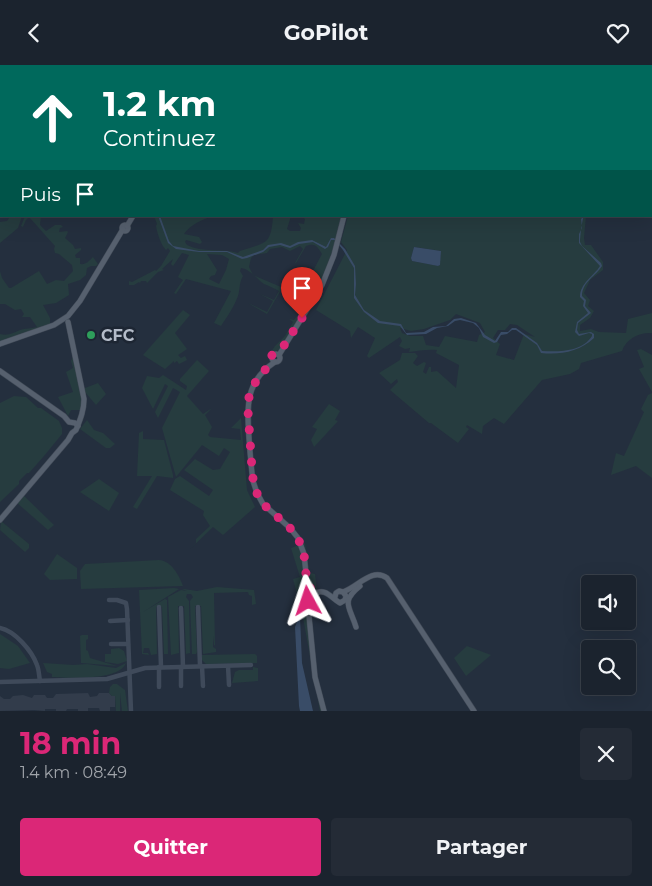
<!DOCTYPE html>
<html lang="fr">
<head>
<meta charset="utf-8">
<style>
  body { margin:0; font-family:Montserrat,sans-serif; background:#242b36; color:#f1f3f6; height:100vh; display:flex; flex-direction:column; font-size:19px; white-space:nowrap }
  * { box-sizing:border-box; margin:0 }
  p { font-size:16px; color:#a0a4aa }
  .icon { flex:none; width:28px; height:28px; fill:none; stroke:currentColor; stroke-width:2; stroke-linecap:round; stroke-linejoin:round }
  .map { position:relative; height:646px; overflow:hidden }
  .panel { display:flex; flex-direction:column; background:#1b232e; flex:1 }
  .panel>* { flex:none }
  .guide { position:absolute; left:0px; top:0px; width:652px; height:152px; box-shadow:0 5px 20px #0002,0 0 0 1px #39404a; background:#00695c; color:#fff; overflow:hidden }
  .buttons { position:absolute; left:581px; top:510px; display:grid; gap:10px }
  .buttons a { display:grid; place-items:center; width:55px; height:55px; border-radius:5px; background:#1b232e; box-shadow:0 5px 20px #0002,0 0 0 1px #39404a; font-size:25px }
  .pin { position:absolute; display:grid; place-items:center; width:42px; height:42px; color:#fff; margin:-51px -21px; border-radius:50% 50% 50% 0; rotate:-45deg; box-shadow:0 0 5px #0007 }
  .pin .icon { rotate:45deg }
  .me { position:absolute; width:55px; margin:-28px; rotate:355deg; stroke-linejoin:round; filter:drop-shadow(0 0 4px #0008) }
  .turn { display:flex; align-items:center; gap:18px; height:105px; padding:0 20px; font-size:22px }
  .turn .icon { width:65px; height:65px; stroke-width:2.5 }
  .turn b { display:block; font-size:35px; line-height:42px }
  .then { display:flex; align-items:center; height:48px; padding:0 20px; background:#0003; gap:10px; font-size:19px }
  .round { display:grid; place-items:center; flex:none; width:52px; height:52px; border-radius:5px; background:#242b36 }
  .overview { display:flex; align-items:center; justify-content:space-between; height:85px; padding:0 20px }
  h1 { font-size:30px; font-weight:700; line-height:38px; color:#db2777 }
  .action { display:flex; gap:10px; margin-top:auto; padding:10px 20px }
  .action a { flex:1; height:58px; border-radius:5px; background:#db2777; color:#fff; font-size:20px; font-weight:700; line-height:58px; text-align:center }
  .action a+a { background:#242b36; color:#f1f3f6 }
  header { display:flex; justify-content:space-between; align-items:center; height:65px; padding:0 20px; background:#1b232e; font-size:22px; font-weight:700 }
  .map>svg:first-child { display:block }
  .airport { fill:#323c4b }
  .green { fill:#263c3f; fill-rule:evenodd }
  .water { fill:#394c67 }
  .lines { fill:none; stroke-linecap:round; stroke-linejoin:round }
  .stream { stroke:#394c67; stroke-width:1 }
  .taxiway { stroke:#3f4a5a; stroke-width:4.5 }
  .major-casing { stroke:#414a57; stroke-width:6 }
  .major { stroke:#56606e; stroke-width:5 }
  .route { stroke:#db2777; stroke-width:9; stroke-dasharray:0 16.2 }
  .leisure-dot { fill:#2e9e5b; stroke:#1d2633; stroke-width:2 }
  .labels { text-anchor:middle; dominant-baseline:central; stroke-width:5; stroke-linejoin:round; paint-order:stroke }
  .poi-label { font-size:16px; font-weight:bold; fill:#b4bcc9; stroke:#1d2633; text-anchor:start }
</style>
</head>
<body>
<header><svg class="icon" aria-label="back" viewBox="0 0 24 24"><path d="M15 5l-7 7 7 7"/></svg>GoPilot<svg class="icon" aria-label="heart" viewBox="0 0 24 24"><path d="M12 20l-8-8c-3-5 5-10 8-4 3-6 11-1 8 4z"/></svg></header>
<div class="map">
<svg width="652" height="646" viewBox="0 0 652 646">
  <rect width="100%" height="100%" fill="#242f3e"/>
  <!-- airport -->
  <path class="airport" d="M88 628 90 632 97 631 99 628H109L112 631H115V642H110V646H100L99 643H88V646H78V644H67L66 646H56V644H45V646L34 645 0 646V631L4 634H10L13 631 23 630 32 633 34 630H45L47 633H53L56 629Z"/>
  <!-- green -->
  <g class="green">
    <path d="M6 151H22L18 163 0 178V157L7 156 9 153Z"/>
    <path d="M25 151H41L40 160 46 166 55 160H61L63 162 60 163 59 167 67 166 68 167 65 173 73 180 75 184 81 183V185L75 190 76 193H80V199C86 200 89 196 93 192L98 199 96 201H91L87 203 86 210 80 215 68 219 69 230 56 238 43 240 50 253V261L0 277V269C8 271 13 268 20 265 25 263 31 264 37 262L30 252H22L24 249 21 244 15 245 5 239H0V206L2 213 9 223H11L39 206 47 219 56 215 64 216 73 206 72 200 59 189 55 188 54 184 55 181C46 171 38 162 29 152L26 155 23 162 21 161Z"/>
    <path d="M154 151H213C202 155 191 159 184 169L199 172 202 177 200 179 186 175 185 177 187 180C203 188 222 183 238 188L240 186C266 177 271 181 273 151H291L287 164 290 166H300L301 163 298 158 304 159 305 154 301 151H343L327 203 319 221 280 284 275 287H271L275 281 285 271 293 257 289 254 294 255 301 246 304 238 298 234 322 189C317 181 315 178 306 181L296 198H295L303 184 300 181 290 186 282 182 270 184 267 188 254 190 251 193 249 202 253 210 281 222 289 208V211L267 249 248 238 267 247 273 236 260 229 274 235 279 226C274 223 269 221 264 219 257 214 250 204 241 203L240 206 243 211C239 218 240 224 238 231 234 242 227 252 221 261L214 258 231 226 186 214 176 229 174 228 183 215 178 212 189 190 182 188 173 201 171 199 173 194 162 204 164 205 158 207 147 218 146 216H141L140 218 139 217 134 220H129V216L132 217 155 205 156 206 161 201 170 186 168 183 166 185C161 180 157 168 156 161L157 159ZM207 189 222 190 229 194 226 205 219 219 209 214 211 211 215 210 217 205Z"/>
    <path d="M348 151H586L584 173 585 180H591L603 197V205L590 215 584 228 590 235 588 241 594 246 590 253 580 260V266L591 264 599 267 626 268 628 254 652 248V268C639 267 626 274 622 286L581 298 579 304 570 309 542 315 504 359 494 353 483 361 482 369 467 360 466 362 469 364 458 378 431 358H429L390 325 398 317 397 314 391 319 379 308 400 295 402 288H415L418 291 413 298 417 301 424 297 426 298 423 307 426 309 429 302H431V307L437 306 456 323 459 300 436 288 437 285C427 284 419 286 409 287L410 283 405 284 399 281 402 276 400 272 369 293 367 291 375 273 358 262 351 273 350 266 316 245 347 185 341 177ZM414 182 441 186 439 201 412 196 411 193ZM456 249 480 258 485 267 479 270 477 277 445 271 439 282 426 280 423 271H410L402 268 400 263 411 266 424 264 450 255ZM510 259 517 260 535 272 524 269 514 295 496 290 500 279 493 273 498 265H505Z"/>
    <path d="M183 245 190 250 175 268 187 284 178 290 181 293 185 291 187 295 179 299 177 296 174 298V296L165 304 143 290Z"/>
    <path d="M641 284 652 290V327L639 304 644 302 637 285Z"/>
    <path d="M73 292 82 334 81 345H71L68 351 58 332 73 327 66 307 73 303 71 296Z"/>
    <path d="M197 295 209 306 187 331 203 349 212 343 205 350 212 362 208 370 210 372 241 375 240 364 231 363 241 353 247 425 255 442 223 470 213 462 189 485 196 478V474L210 461 203 450 204 446 170 425 175 414 180 411 209 431 213 425 184 405 195 394 213 405 220 404 230 387 224 383 219 391 202 380 176 412 162 363 180 327 173 323 158 353 155 347 168 321 165 319 153 344 142 323 147 311 159 313 163 310 186 325 187 321 180 316V314Z"/>
    <path d="M98 318 106 329 96 340 85 327V323Z"/>
    <path d="M652 328V413L636 401 611 410 616 388 624 391 644 347 641 344 648 330Z"/>
    <path d="M14 331 26 332 38 343H41L59 356 62 363V369L44 391 29 408H27L19 416V419L0 437V338Z"/>
    <path d="M329 339 340 346 335 355 338 356 314 382 311 375 317 364 312 362Z"/>
    <path d="M87 355 94 365 103 368 115 379 110 383H106L80 364Z"/>
    <path d="M143 366V374L164 375 173 410V413L157 411 137 444 133 442 152 411H137L139 368Z"/>
    <path d="M99 414 119 428 109 446 80 427Z"/>
    <path d="M22 429 54 460 48 465 16 437Z"/>
    <path d="M1 456 29 479V483L25 487 0 465Z"/>
    <path d="M305 478 309 505 310 508 315 509 317 527 311 532C310 564 315 617 327 646H320L302 547 293 514 300 512 291 483Z"/>
    <path d="M57 489 77 503V514L50 515 44 509Z"/>
    <path d="M159 495C172 496 179 511 183 521L81 524 80 506 85 499Z"/>
    <path d="M217 522 254 525 256 539 252 540V531L249 530 248 527 214 528 215 581 217 582 214 580 213 571V582L216 584V587L203 589 201 541H195L197 587 196 589H192L190 536 193 532 191 529H187L186 532 189 536 190 588 186 589 184 541H178L179 588 171 590 168 532 181 525 187 526 182 524H184L197 526Z"/>
    <path d="M174 523 179 524 143 547 165 534 167 535 168 589H164L162 542H156L157 589 151 590 149 583H144L143 588H148L149 590 142 589 139 525Z"/>
    <path d="M0 569 18 581 30 598 9 604 0 603Z"/>
    <path d="M82 570H88V574L86 575V585L88 586 90 593 117 601 81 598 80 571Z"/>
    <path d="M467 581 491 590 466 611 454 593Z"/>
    <path d="M119 583 124 586 127 596 118 599 105 597V589H111V584Z"/>
    <path d="M255 589 257 591V598L206 599 202 595V590Z"/>
    <path d="M43 598 73 600 87 599 116 603 126 598C119 616 69 613 52 612V609L47 607Z"/>
    <path d="M253 602 258 603V616L232 618 235 607 239 605H253Z"/>
    <path d="M113 619H117L125 625 128 646H122L120 628V646H116L115 631H112L109 628 110 622Z"/>
  </g>
  <!-- water -->
  <g class="water">
    <path d="M158 151H160L169 176 173 181 199 186H227L243 192 263 185 268 180 281 178 290 181 298 177 312 175 326 182 331 173H334L345 184 355 201 356 219 355 230 364 245 380 256 401 259 406 268 424 267 433 262 446 261 454 254 461 253 476 258 485 270 495 276 501 267H508L512 263H516L537 278 542 286C559 287 582 287 592 271V269L589 268 579 271 575 267 577 257 588 248 583 241 584 236 580 232C580 218 594 211 600 201L579 178V169L582 163 581 154 584 151C582 155 580 172 580 177L582 181 601 198 602 201C596 211 582 217 582 231L586 235 585 241 591 248 578 258 577 265 579 269 591 267 594 269V273C579 287 560 290 541 288L537 280 516 265H512L507 269 501 270 497 277 494 278 483 272 479 263 473 258 460 255 455 256 448 261 437 263 426 269 407 270 400 261 378 258 364 247 354 233V203L343 185 335 175H331L328 182 325 184 313 177 299 179 290 183 280 180 269 182 263 187 247 193 242 194 227 187H199L176 184 168 178Z"/>
    <path d="M414 182 441 186 440 200 438 201 412 196 411 193Z"/>
    <path d="M299 551 300 552 302 598 313 646H300L299 641 295 562Z"/>
  </g>
  <g class="lines">
    <!-- stream -->
    <path class="stream" d="M0 64 1 62"/>
    <!-- taxiway -->
    <g class="taxiway">
      <path d="M109 535H117L126 538 127 544 131 646"/>
      <path d="M159 542 161 602"/>
      <path d="M198 542 200 601"/>
      <path d="M181 543 183 602"/>
      <path d="M110 556 128 555"/>
      <path d="M0 563C15 566 32 586 37 600 39 605 39 611 40 616"/>
      <path d="M111 579H128"/>
      <path d="M202 601 203 621"/>
      <path d="M228 601 229 620"/>
      <path d="M159 602V622"/>
      <path d="M181 602V621"/>
      <path d="M0 617 107 614 145 603 251 600"/>
    </g>
    <defs>
      <g id="major">
        <path d="M55 0 62 1"/>
        <path d="M228 1 229 0"/>
        <path d="M433 1V0"/>
        <path d="M651 85H652"/>
        <circle cx="125" cy="163" r="3"/>
        <path d="M127 161 133 151"/>
        <path d="M0 279 54 260 68 251 80 236 123 164"/>
        <circle cx="276" cy="293" r="4"/>
        <path d="M279 290 322 220 334 190 344 151"/>
        <path d="M275 297C245 316 247 342 249 373 250 387 251 402 253 416L257 428 263 439 290 463 298 473 304 489 307 519 313 526 308 536V541"/>
        <path d="M0 306 64 351 69 357 75 358 78 361"/>
        <path d="M0 455 68 375 72 368 76 365C80 355 84 346 84 334L68 257"/>
        <path d="M343 527C358 522 372 502 387 513L474 646"/>
        <path d="M313 529C326 522 331 533 340 538L345 535 346 531 343 527 339 526 336 528 335 532"/>
        <path d="M305 532 308 541 315 612 324 646"/>
        <path d="M306 533 302 530 301 526 304 522 309 521"/>
        <path d="M356 562C350 542 340 537 360 521"/>
      </g>
    </defs>
    <!-- major casing -->
    <use href="#major" class="major-casing"/>
    <!-- major -->
    <use href="#major" class="major"/>
  </g>
  <g class="lines">
    <!-- route -->
    <path class="route" d="M302 253 283 282 272 290 269 300 256 316 249 332 248 346 252 404 254 423 263 439 290 463 298 473 304 489 307 519 313 526 308 536"/>
  </g>
  <!-- markers -->
  <circle class="leisure-dot" cx="91" cy="270" r="5"/>
  <g class="labels">
    <!-- poi labels -->
    <g class="poi-label">
      <text x="101" y="270">CFC</text>
    </g>
  </g>
</svg>
<div class="buttons">
<a><svg class="icon" aria-label="sound" viewBox="0 0 24 24"><path d="M4 9h4l5-4v14l-5-4H4zM17 9q2 3 0 6"/></svg></a>
<a><svg class="icon" aria-label="search" viewBox="0 0 24 24"><circle cx="10" cy="10" r="6"/><path d="M15 15l6 6"/></svg></a>
</div>
<div class="pin" style="left:302px;top:253px;background:#d93025"><svg class="icon" aria-label="arrive" viewBox="0 0 24 24"><path d="M6 21V4h12l-3 4 3 4H6"/></svg></div>
<svg class="me" style="left:308px;top:536px" viewBox="-20 -20 40 40"><path d="M0-17L14 15 0 8-14 15z" fill="#db2777" stroke="#fff" stroke-width="4"/></svg>
<div class="guide">
<div class="turn"><svg class="icon" aria-label="ahead" viewBox="0 0 24 24"><path d="M12 20V5M6 11l6-6 6 6"/></svg><div><b>1.2 km</b>Continuez</div></div>
<div class="then">Puis<svg class="icon" aria-label="arrive" viewBox="0 0 24 24"><path d="M6 21V4h12l-3 4 3 4H6"/></svg></div>
</div>
</div>
<section class="panel">
<div class="overview"><div><h1>18 min</h1><p>1.4 km · 08:49</p></div><a class="round"><svg class="icon" aria-label="close" viewBox="0 0 24 24"><path d="M6 6l12 12M18 6L6 18"/></svg></a></div>
<div class="action"><a>Quitter</a><a>Partager</a></div>
</section>
</body>
</html>
